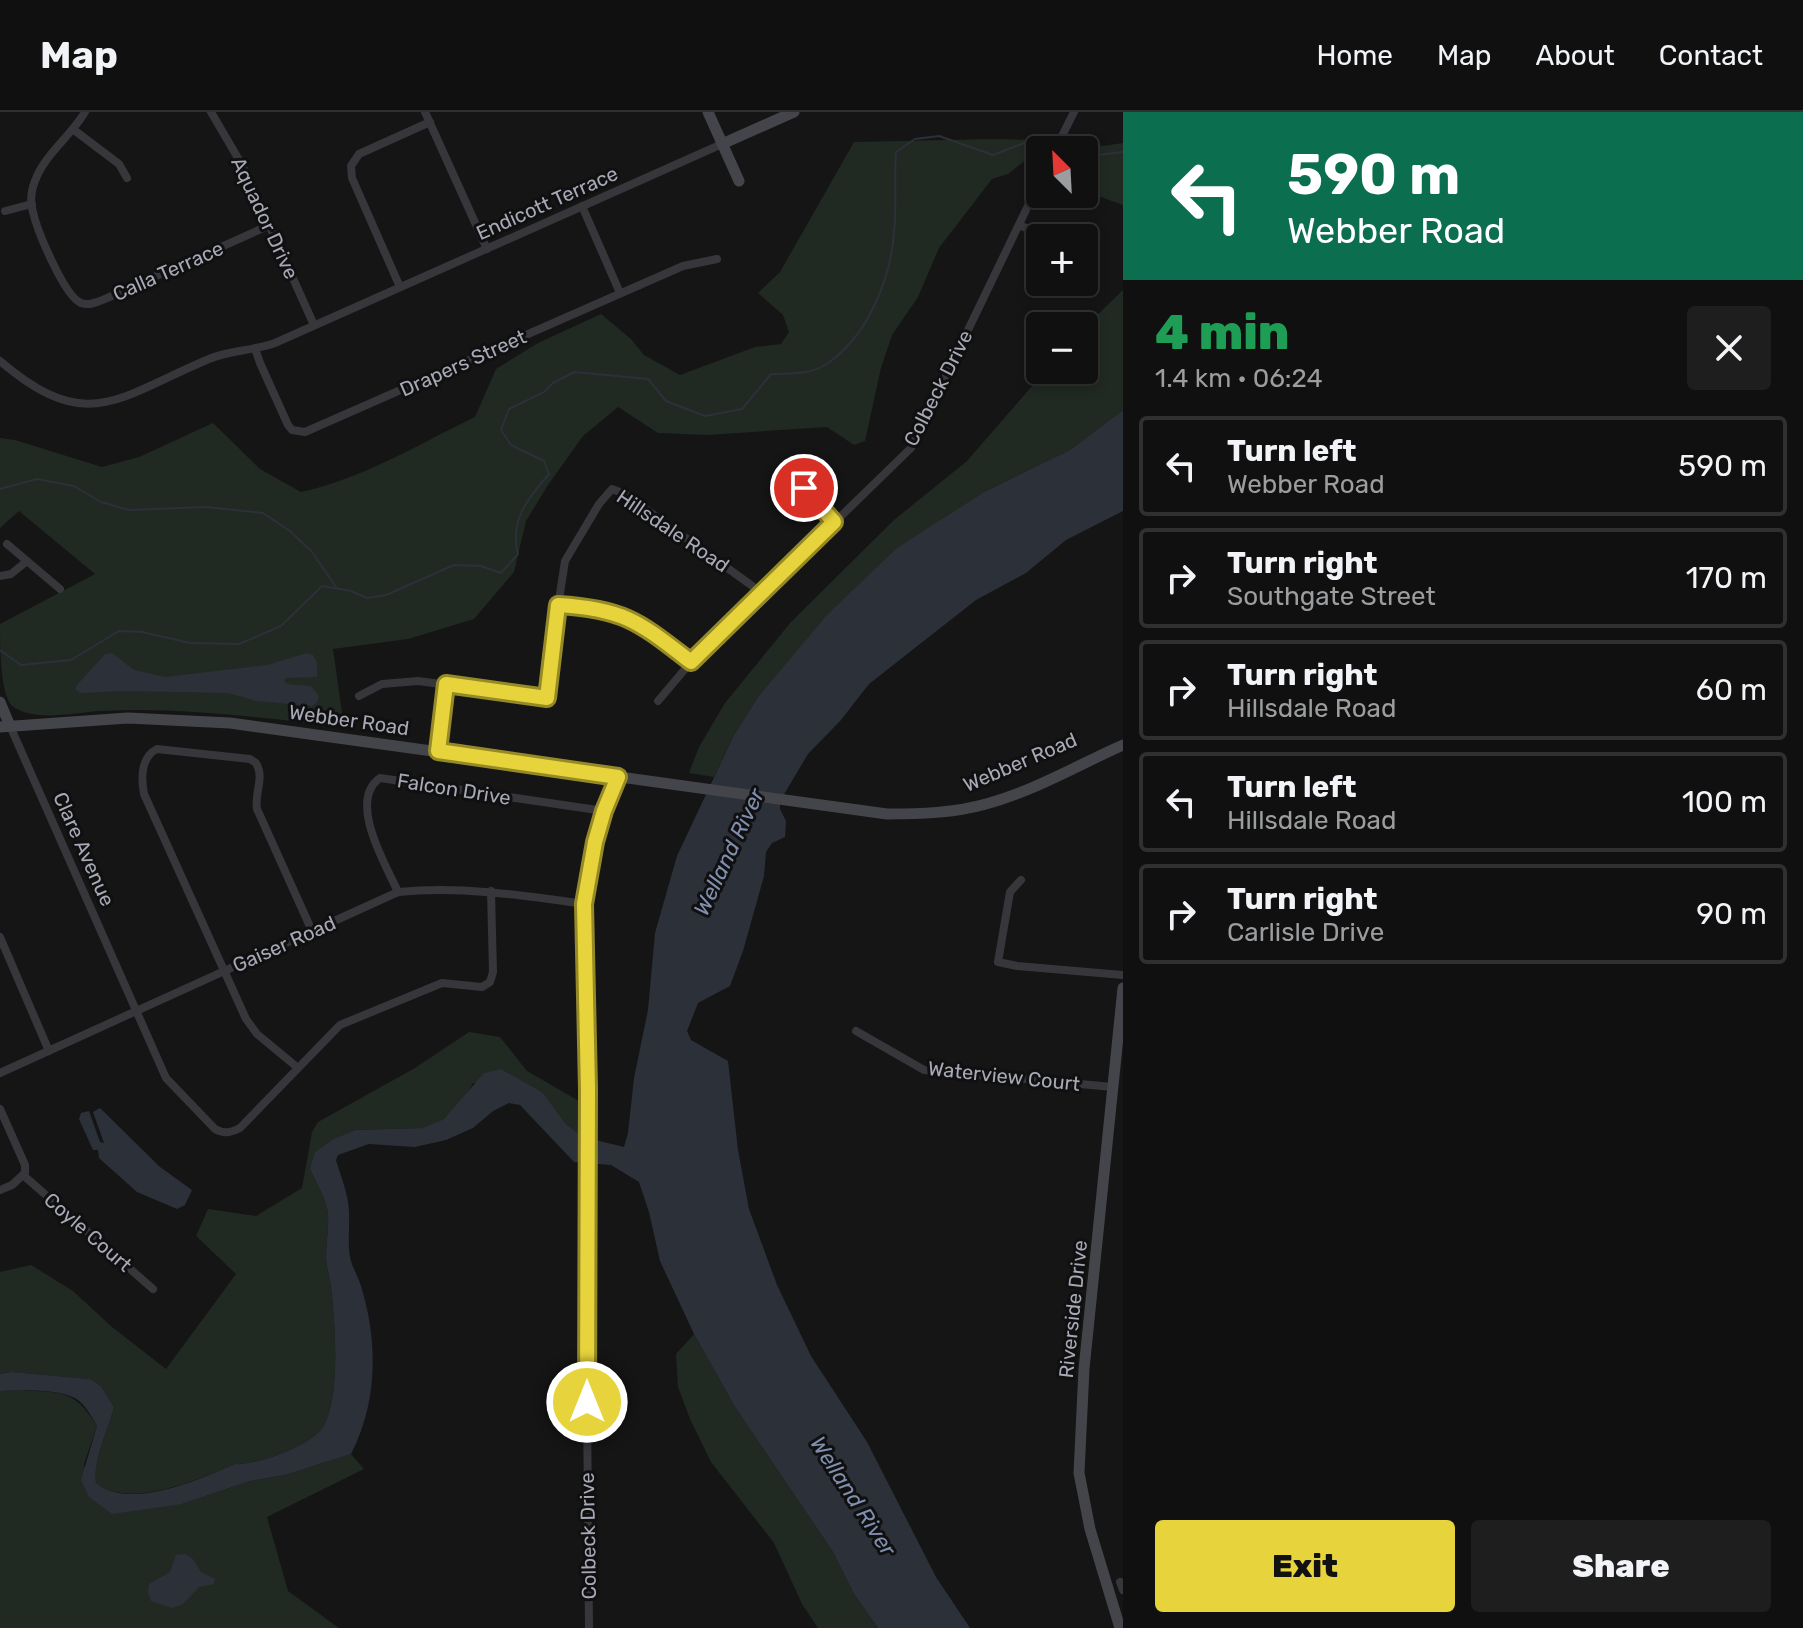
<!DOCTYPE html>
<html lang="en">
<head>
<meta charset="utf-8">
<style>
  body { margin:0; font-family:Rubik,sans-serif; background:#1e1e1e; color:#f1f3f6; height:100vh; display:flex; flex-direction:column; font-size:30px; white-space:nowrap }
  * { box-sizing:border-box; margin:0 }
  p { font-size:26px; color:#9c9d9f }
  .icon { flex:none; width:44px; height:44px; fill:none; stroke:currentColor; stroke-width:2; stroke-linecap:round; stroke-linejoin:round }
  .map { position:relative; flex:1; overflow:hidden }
  .sheet { display:flex; flex-direction:column; background:#101010; width:680px }
  .sheet>* { flex:none }
  .hud { background:#0b6e4f; color:#fff; overflow:hidden }
  .needle { width:52px; rotate:336deg }
  .fabs { position:absolute; left:1026px; top:24px; display:grid; gap:16px }
  .fabs a { display:grid; place-items:center; width:72px; height:72px; border-radius:8px; background:#101010; box-shadow:0 4px 12px #0003,0 0 0 2px #303030; font-size:40px }
  .pin { position:absolute; display:grid; place-items:center; width:68px; height:68px; color:#fff; margin:-34px; border:4px solid #fff; border-radius:50%; box-shadow:0 2px 8px #0007 }
  .me { position:absolute; width:88px; margin:-44px; rotate:0deg; stroke-linejoin:round; filter:drop-shadow(0 0 6px #0008) }
  .turn { display:flex; align-items:center; gap:28px; height:168px; padding:0 32px; font-size:36px }
  .turn .icon { width:104px; height:104px; stroke-width:2.5 }
  .turn b { display:block; font-size:56px; line-height:68px }
  .round { display:grid; place-items:center; flex:none; width:84px; height:84px; border-radius:8px; background:#1e1e1e }
  .headline { display:flex; align-items:center; justify-content:space-between; height:136px; padding:0 32px }
  h1 { font-size:48px; font-weight:800; line-height:60px; color:#1e9e55 }
  .button { display:flex; gap:16px; margin-top:auto; padding:16px 32px }
  .button a { flex:1; height:92px; border-radius:8px; background:#e7d43c; color:#111; font-size:32px; font-weight:800; line-height:92px; text-align:center }
  .button a+a { background:#1e1e1e; color:#f1f3f6 }
  ul { padding:0; list-style:none }
  li { display:flex; align-items:center; gap:24px; height:100px; margin:0 16px 12px; padding:0 16px; border:4px solid #303030; border-radius:8px }
  li div { flex:1 }
  li b { display:block; font-size:30px }
  li em { font-style:normal }
  header { display:flex; align-items:center; gap:48px; box-sizing:border-box; height:112px; padding:0 40px; background:#101010; border-bottom:2px solid #303030 }
  header strong { font-size:38px }
  nav { display:flex; gap:44px; margin-inline-start:auto; font-size:28px }
  main { display:flex; flex:1; min-height:0 }
  .map>svg:first-child { display:block }
  .green { fill:#212923 }
  .water { fill:#2c3039 }
  .lines { fill:none; stroke-linecap:round; stroke-linejoin:round }
  .stream { stroke:#2c3039; stroke-width:2 }
  .street { stroke:#36363b; stroke-width:8 }
  .secondary { stroke:#44444b; stroke-width:11 }
  .route-casing { stroke:#968a27; stroke-width:20 }
  .route { stroke:#e7d43c; stroke-width:14 }
  .labels { text-anchor:middle; dominant-baseline:central; stroke-width:6; stroke-linejoin:round; paint-order:stroke }
  .street-label { font-size:20px; fill:#a7a9b6; stroke:#101011 }
  .water-label { font-size:22px; font-style:italic; fill:#808faf; stroke:#101011 }
</style>
</head>
<body>
<header>
<strong>Map</strong>
<nav><a>Home</a><a>Map</a><a>About</a><a>Contact</a></nav>
</header>
<main>
<div class="map">
<svg width="1123" height="1516" viewBox="0 0 1123 1516">
  <rect width="100%" height="100%" fill="#151516"/>
  <!-- green -->
  <g class="green">
    <path d="M992 27 1052 28 1008 62 992 67 939 136 918 185 892 223 881 256 865 329 854 333 827 315 707 323 658 321 618 295 583 324 548 373 526 409 514 460 474 507 408 527 333 537 344 614C264 607 182 594 101 599 75 600 35 611 12 594 0 581 0 533 0 512L95 462 19 399 0 416V326L15 328 102 355 139 345 213 311 260 357 301 380C362 367 419 332 475 305L496 257 538 231 601 202 631 227 644 243 680 263 755 235 781 232 789 220 783 203 758 181 780 160 854 30Z"/>
    <path d="M1072 28 1103 34 1123 31V93L1095 83 1084 72V38H1069Z"/>
    <path d="M1123 178V298L1070 338 986 379 758 585 734 623 714 665 689 661 699 635 725 591 791 510 894 408 967 349 1046 258H1084V216Z"/>
    <path d="M469 920 500 925 527 959 579 989 583 1025 566 1012 543 981 473 971 464 987 444 1007 422 1016 356 1018 310 1057C316 1071 327 1088 328 1102 329 1116 326 1131 326 1145 326 1155 330 1165 331 1176 335 1211 341 1284 323 1315 312 1333 256 1354 235 1352 199 1367 130 1398 96 1371 93 1347 108 1319 114 1295L101 1274 89 1267 12 1260 0 1262V1160L31 1153 73 1179 112 1215 166 1257 236 1162 196 1124 208 1097 256 1104 302 1076 312 1020 318 1010 415 956Z"/>
    <path d="M694 1222 735 1295 833 1440 854 1482 878 1516H818L802 1492 774 1431 711 1350 690 1307 678 1275 676 1242Z"/>
    <path d="M19 1278C60 1281 74 1276 97 1314L84 1352 89 1385 182 1392 250 1369 285 1363 351 1342 364 1357 267 1405 288 1479 339 1516H0V1279Z"/>
  </g>
  <!-- water -->
  <g class="water">
    <path d="M1123 298V399L1066 428 1026 461 976 488 869 572 841 608 808 642 780 689V697L786 709 785 725 772 731 766 740 764 764 743 839 730 874 698 891 687 919 691 928 728 949 738 1038 749 1097 777 1173 811 1244 867 1330 936 1465 970 1516H878L854 1482 833 1440 735 1295 694 1222 660 1149 649 1100 639 1070 611 1053 574 1050 520 993 509 991 493 999 473 1016 446 1028 415 1035 369 1032 338 1043 336 1048C340 1062 346 1076 348 1090 351 1108 347 1127 350 1145 352 1155 358 1164 361 1174 378 1229 378 1290 351 1342L285 1363 250 1369 182 1392 112 1402 89 1385 81 1368 97 1314C92 1305 86 1294 78 1288 62 1276 19 1278 0 1279V1262L12 1260 90 1267 101 1274 114 1295C108 1319 93 1347 96 1371 130 1399 200 1367 235 1352 256 1354 312 1333 323 1315 341 1284 335 1211 331 1175 330 1165 326 1155 326 1145 326 1131 329 1116 328 1102 327 1088 316 1071 310 1057L315 1040 334 1027 356 1018 422 1016 444 1007 484 961 501 957 543 981 566 1012 583 1025 624 1035 628 1021 634 966 648 898 655 821 677 744 734 623 758 585 827 503 897 436 986 379 1070 338Z"/>
    <path d="M112 541 134 558 165 565 267 553 307 541 313 543 317 550V565L286 566 284 569 287 572 311 574 319 584 317 591 312 594 257 589 228 581 122 579 81 581 76 578V574L105 542Z"/>
    <path d="M100 996 160 1055 192 1078 185 1093 177 1097 137 1080 99 1046 98 1038H93L79 1007 81 1001 89 999 100 1030 104 1031 93 1000Z"/>
    <path d="M185 1442 192 1446 201 1460 215 1467 214 1472 199 1475 183 1492 172 1496 151 1489 148 1480 149 1472 170 1460 176 1443Z"/>
  </g>
  <g class="lines">
    <!-- stream -->
    <g class="stream">
      <path d="M1065 32 1082 38"/>
      <path d="M1084 39 1098 43 1123 40"/>
      <path d="M0 377 37 367 74 374 101 390 129 398 206 395 263 401 290 419 312 440 336 475"/>
      <path d="M0 538 21 553 71 548 119 519 142 520 190 531 239 532 281 514 322 474 351 479 367 486 386 483 454 453 481 454 501 461 518 442C509 409 528 386 549 362L544 349 511 333 501 318 509 297 544 280 553 271 574 260 648 267 666 289 705 304 742 297 771 262C788 261 810 263 825 253 866 227 891 168 894 120 897 94 894 67 896 40L915 27 939 24 993 43 1024 31 1055 29"/>
    </g>
    <!-- street -->
    <g class="street">
      <path d="M85 0C71 24 44 43 35 69 31 79 30 90 33 100 37 118 64 184 81 191 89 194 98 190 105 187L270 113"/>
      <path d="M211 0 242 53 314 213"/>
      <path d="M425 0 487 137"/>
      <path d="M74 18 119 52 127 66"/>
      <path d="M1055 38 1074 0"/>
      <path d="M582 94 620 181"/>
      <path d="M5 99 32 92"/>
      <path d="M1019 113 1050 126"/>
      <path d="M1084 136H1096"/>
      <path d="M400 175 352 66 351 54 359 42 430 10"/>
      <path d="M255 236 260 251 288 313 292 318 305 320 683 154 717 147"/>
      <path d="M0 249C88 324 118 285 209 247 230 238 253 239 275 231L722 32"/>
      <path d="M780 367 797 362 804 376 834 410"/>
      <path d="M7 432 60 477"/>
      <path d="M0 464 11 462 27 449"/>
      <path d="M558 493C622 496 641 511 691 550"/>
      <path d="M359 584 382 572 418 569 547 586 550 546 565 449 599 392 612 377 625 382 762 481"/>
      <path d="M658 589 691 550 911 336 1040 69"/>
      <path d="M10 614 166 966 215 1017C224 1022 230 1021 240 1016L340 913 442 871 482 875 490 870 493 860 491 779"/>
      <path d="M438 639 446 572"/>
      <path d="M1021 768 1010 780 998 850 1017 854 1123 863"/>
      <path d="M398 780C386 753 347 689 380 666L604 699"/>
      <path d="M0 825 49 939"/>
      <path d="M856 919 924 958 1113 975"/>
      <path d="M298 956 257 922 246 907 144 682C141 666 141 645 157 637L250 647 256 651C265 666 254 681 257 697L312 819"/>
      <path d="M0 961 398 780C461 774 521 783 584 792"/>
      <path d="M0 997 25 1053V1061L12 1073 0 1078"/>
      <path d="M23 1063 153 1177"/>
      <path d="M1120 1470 1123 1478"/>
      <path d="M589 1516 586 1176 588 977 584 792 595 730 618 665"/>
    </g>
    <!-- secondary -->
    <g class="secondary">
      <path d="M708 0 739 69"/>
      <path d="M722 32 794 0"/>
      <path d="M0 590 10 614"/>
      <path d="M0 615 128 606 230 611 887 702C920 702 954 701 986 692 1034 679 1078 653 1123 633"/>
      <path d="M1120 1516 1090 1417 1079 1361 1084 1257 1123 876"/>
    </g>
  </g>
  <g class="lines">
    <defs>
      <path id="route" d="M587 1290 588 977 584 792 595 730 604 699 618 665 438 639 446 572 547 586 558 493C625 497 639 510 691 550L834 410 804 376"/>
    </defs>
    <!-- route casing -->
    <use href="#route" class="route-casing"/>
    <!-- route -->
    <use href="#route" class="route"/>
  </g>
  <g class="labels">
    <!-- street labels -->
    <g class="street-label">
      <text transform="translate(547 91) rotate(-24)">Endicott Terrace</text>
      <text transform="translate(265 106) rotate(65)">Aquador Drive</text>
      <text transform="translate(168 159) rotate(-24)">Calla Terrace</text>
      <text transform="translate(463 251) rotate(-24)">Drapers Street</text>
      <text transform="translate(938 276) rotate(-63)">Colbeck Drive</text>
      <text transform="translate(673 419) rotate(34)">Hillsdale Road</text>
      <text transform="translate(349 608) rotate(8)">Webber Road</text>
      <text transform="translate(1020 650) rotate(-23)">Webber Road</text>
      <text transform="translate(454 677) rotate(9)">Falcon Drive</text>
      <text transform="translate(84 737) rotate(66)">Clare Avenue</text>
      <text transform="translate(284 832) rotate(-24)">Gaiser Road</text>
      <text transform="translate(1004 964) rotate(6)">Waterview Court</text>
      <text transform="translate(88 1120) rotate(41)">Coyle Court</text>
      <text transform="translate(1073 1197) rotate(-84)">Riverside Drive</text>
      <text transform="translate(588 1424) rotate(-91)">Colbeck Drive</text>
    </g>
    <!-- water labels -->
    <g class="water-label">
      <text transform="translate(729 740) rotate(-65)">Welland River</text>
      <text transform="translate(853 1384) rotate(57)">Welland River</text>
    </g>
  </g>
</svg>
<div class="fabs">
<a><svg class="needle" viewBox="-14 -14 28 28"><path d="M0-13l5 13h-10z" fill="#e53935"/><path d="M0 13l5-13h-10z" fill="#9c9d9f"/></svg></a>
<a>+</a>
<a>−</a>
</div>
<div class="pin" style="left:804px;top:376px;background:#d93025"><svg class="icon" aria-label="arrive" viewBox="0 0 24 24"><path d="M6 21V4h12l-3 4 3 4H6"/></svg></div>
<svg class="me" style="left:587px;top:1290px" viewBox="-20 -20 40 40"><circle r="17" fill="#e7d43c" stroke="#fff" stroke-width="3"/><path d="M0-11L8 9 0 5-8 9z" fill="#fff"/></svg>
</div>
<section class="sheet">
<div class="hud">
<div class="turn"><svg class="icon" aria-label="left" viewBox="0 0 24 24"><path d="M17 20v-9H6M10 6l-5 5 5 5"/></svg><div><b>590 m</b>Webber Road</div></div>
</div>
<div class="headline"><div><h1>4 min</h1><p>1.4 km · 06:24</p></div><a class="round"><svg class="icon" aria-label="close" viewBox="0 0 24 24"><path d="M6 6l12 12M18 6L6 18"/></svg></a></div>
<ul>
<li><svg class="icon" aria-label="left" viewBox="0 0 24 24"><path d="M17 20v-9H6M10 6l-5 5 5 5"/></svg><div><b>Turn left</b><p>Webber Road</p></div><em>590 m</em></li>
<li><svg class="icon" aria-label="right" viewBox="0 0 24 24"><path d="M7 20v-9h11M14 6l5 5-5 5"/></svg><div><b>Turn right</b><p>Southgate Street</p></div><em>170 m</em></li>
<li><svg class="icon" aria-label="right" viewBox="0 0 24 24"><path d="M7 20v-9h11M14 6l5 5-5 5"/></svg><div><b>Turn right</b><p>Hillsdale Road</p></div><em>60 m</em></li>
<li><svg class="icon" aria-label="left" viewBox="0 0 24 24"><path d="M17 20v-9H6M10 6l-5 5 5 5"/></svg><div><b>Turn left</b><p>Hillsdale Road</p></div><em>100 m</em></li>
<li><svg class="icon" aria-label="right" viewBox="0 0 24 24"><path d="M7 20v-9h11M14 6l5 5-5 5"/></svg><div><b>Turn right</b><p>Carlisle Drive</p></div><em>90 m</em></li>
</ul>
<div class="button"><a>Exit</a><a>Share</a></div>
</section>
</main>
</body>
</html>
